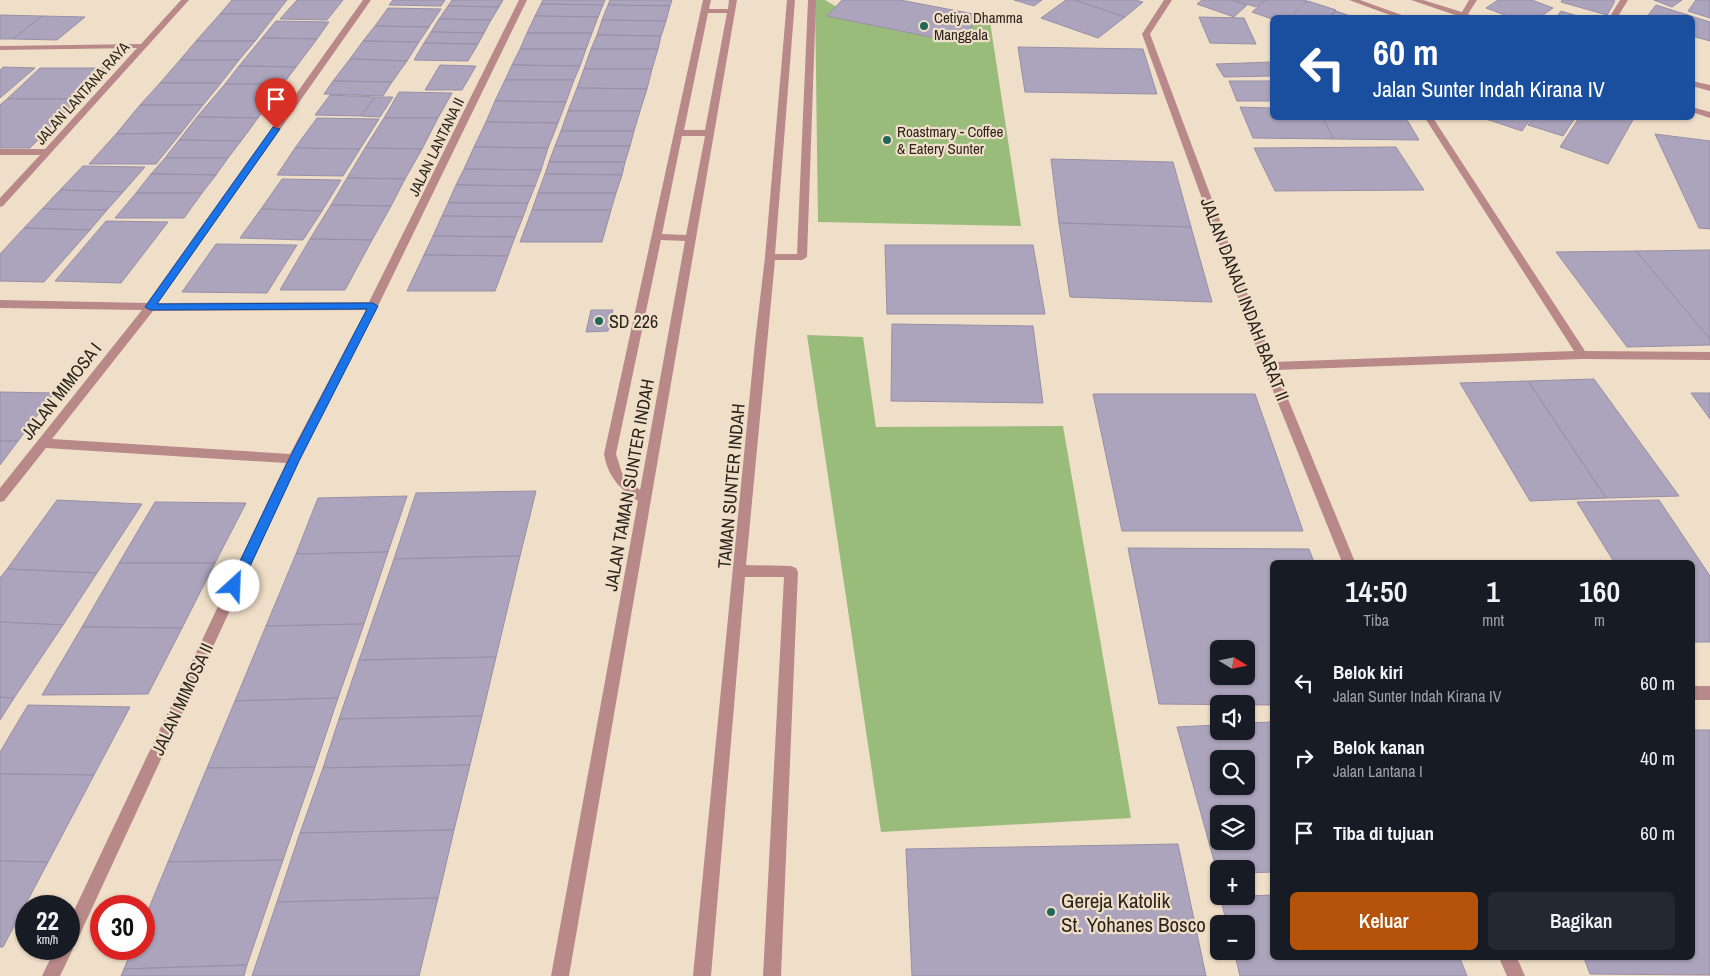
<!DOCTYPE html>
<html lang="id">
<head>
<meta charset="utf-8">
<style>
  body { margin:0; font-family:"Archivo Narrow",sans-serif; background:#242831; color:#f1f3f6; height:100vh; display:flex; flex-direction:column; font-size:19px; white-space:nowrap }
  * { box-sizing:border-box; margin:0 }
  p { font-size:16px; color:#9ea1a6 }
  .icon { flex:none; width:28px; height:28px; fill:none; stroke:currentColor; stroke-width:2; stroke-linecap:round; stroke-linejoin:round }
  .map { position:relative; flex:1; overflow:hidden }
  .details { position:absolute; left:1270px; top:560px; width:425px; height:400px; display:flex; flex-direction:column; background:#171b24; border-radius:8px; box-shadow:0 1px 4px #0004 }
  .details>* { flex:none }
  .banner { position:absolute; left:1270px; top:15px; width:425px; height:105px; border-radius:8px; box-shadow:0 1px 4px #0004; background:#1a4fa0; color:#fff; overflow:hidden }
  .needle { width:32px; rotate:100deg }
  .controls { position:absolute; left:1210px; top:640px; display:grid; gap:10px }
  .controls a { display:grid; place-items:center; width:45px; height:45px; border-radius:8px; background:#171b24; box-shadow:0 1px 4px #0004; font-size:25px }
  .speed { position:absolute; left:15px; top:895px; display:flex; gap:10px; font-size:25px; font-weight:700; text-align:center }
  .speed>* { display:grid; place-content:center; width:65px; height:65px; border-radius:50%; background:#171b24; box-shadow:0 1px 4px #0004; line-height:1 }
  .speed small { font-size:12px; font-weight:400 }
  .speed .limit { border:8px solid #d22; background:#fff; color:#111 }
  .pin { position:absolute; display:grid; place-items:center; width:42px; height:42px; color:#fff; margin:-51px -21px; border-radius:50% 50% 50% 0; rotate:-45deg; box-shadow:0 0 5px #0007 }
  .pin .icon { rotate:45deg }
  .me { position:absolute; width:55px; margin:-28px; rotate:25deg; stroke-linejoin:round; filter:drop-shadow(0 0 4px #0008) }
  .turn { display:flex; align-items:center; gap:18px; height:105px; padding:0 20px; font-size:22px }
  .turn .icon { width:65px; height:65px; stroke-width:2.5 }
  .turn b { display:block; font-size:35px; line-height:42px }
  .eta { display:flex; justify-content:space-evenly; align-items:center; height:85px; text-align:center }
  .eta b { font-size:30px; font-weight:600; line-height:35px }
  .action { display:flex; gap:10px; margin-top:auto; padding:10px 20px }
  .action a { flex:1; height:58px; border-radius:8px; background:#b45309; color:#fff; font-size:20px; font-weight:600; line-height:58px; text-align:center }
  .action a+a { background:#242831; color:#f1f3f6 }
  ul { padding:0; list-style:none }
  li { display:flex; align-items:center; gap:15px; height:75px; padding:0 20px }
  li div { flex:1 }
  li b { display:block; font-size:19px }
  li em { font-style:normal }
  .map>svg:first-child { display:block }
  .green { fill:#9abc7b }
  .building { fill:#aca4bc; stroke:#978fa6; fill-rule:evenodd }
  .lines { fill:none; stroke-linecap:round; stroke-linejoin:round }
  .minor { fill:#b9898a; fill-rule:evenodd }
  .route { fill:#1a73e8; stroke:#114b97 }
  .poi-dot { fill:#226758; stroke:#f0dfc8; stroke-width:2 }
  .labels { text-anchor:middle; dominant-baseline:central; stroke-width:4.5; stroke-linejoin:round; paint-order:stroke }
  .far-poi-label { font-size:15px; fill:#2c251d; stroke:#f0dfc8; text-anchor:start }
  .far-street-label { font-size:15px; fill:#2c251d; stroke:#f0dfc8 }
  .street-label { font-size:18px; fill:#2c251d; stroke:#f0dfc8 }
  .poi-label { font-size:18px; fill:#2c251d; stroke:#f0dfc8; text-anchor:start }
  .near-poi-label { font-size:21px; fill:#2c251d; stroke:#f0dfc8; text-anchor:start }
</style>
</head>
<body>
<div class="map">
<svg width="1710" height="976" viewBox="0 0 1710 976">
  <rect width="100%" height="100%" fill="#f0dfc8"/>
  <!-- green -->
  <g class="green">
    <path d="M815 0H825L854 17 989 15 1021 226 818 222Z"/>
    <path d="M807 335 863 337 876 427 1063 426 1131 818 881 832Z"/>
  </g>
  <!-- building -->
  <g class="building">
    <path d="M232 0H287L276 14H220Z"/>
    <path d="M297 0H343L327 20 280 19Z"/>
    <path d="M393 0H445L441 6 389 5Z"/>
    <path d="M452 0H503L499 7 448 6Z"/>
    <path d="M543 0H605L603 5 541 4Z"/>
    <path d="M610 0H672L670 6 608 5Z"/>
    <path d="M842 0H900L979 15 960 43 827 16Z"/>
    <path d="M1014 0H1042L1034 6Z"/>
    <path d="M1066 0H1075L1125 17 1098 38 1041 18Z"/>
    <path d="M1075 0H1135L1143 2 1125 17Z"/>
    <path d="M1202 0H1231L1247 5 1234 17 1197 4Z"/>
    <path d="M1234 0H1265L1256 7Z"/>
    <path d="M1266 0H1304L1307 1 1288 18 1272 19 1252 12Z"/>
    <path d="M1498 0H1532L1553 8 1539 18H1513L1486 8Z"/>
    <path d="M1562 0H1611L1615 1 1607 15 1561 2Z"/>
    <path d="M1654 0H1682L1672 7Z"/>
    <path d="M1696 0H1710V18L1688 11Z"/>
    <path d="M1308 1 1336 10 1328 18H1290Z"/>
    <path d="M541 4 603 5 598 17 535 16Z"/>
    <path d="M608 5 670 6 666 21 602 20Z"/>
    <path d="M1656 5 1710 22V41L1692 36V18H1646Z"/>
    <path d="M448 6 499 7 491 20 439 19Z"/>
    <path d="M388 8 441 9 429 27 375 26Z"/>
    <path d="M1336 11 1356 18H1329Z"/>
    <path d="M1561 11 1584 18H1556Z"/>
    <path d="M220 14H276L255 41H196Z"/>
    <path d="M0 15 42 16 13 39H0Z"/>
    <path d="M42 16 85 17 57 40 13 39Z"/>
    <path d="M535 16 598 17 592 33H527Z"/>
    <path d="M1199 17 1244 18 1256 44 1210 43Z"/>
    <path d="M439 19 491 20 484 33 431 32Z"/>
    <path d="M602 20 666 21 661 36 597 35Z"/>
    <path d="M276 21 329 22 317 39 262 38Z"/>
    <path d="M375 26 429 27 419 42 363 41Z"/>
    <path d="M431 32 484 33 478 44 424 43Z"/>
    <path d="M527 33H592L586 49H520Z"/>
    <path d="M597 35 661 36 658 49H591Z"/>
    <path d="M262 38 317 39 296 67 239 66Z"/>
    <path d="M196 41H255L239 60H180Z"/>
    <path d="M363 41 419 42 407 61 350 59Z"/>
    <path d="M424 43 478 44 468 61 414 60Z"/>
    <path d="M1018 47 1143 49 1157 94 1025 92Z"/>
    <path d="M520 49H586L580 66 512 65Z"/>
    <path d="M591 49H658L652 69H584Z"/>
    <path d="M350 59 407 61 392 82 333 81Z"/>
    <path d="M180 60H239L221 83H160Z"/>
    <path d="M1272 62V76L1224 77 1216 64Z"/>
    <path d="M440 65 476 66 462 90H425Z"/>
    <path d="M512 65 580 66 574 80H505Z"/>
    <path d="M239 66 296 67 283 84H225Z"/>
    <path d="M3 67 35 68 0 98V70Z"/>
    <path d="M40 68H108L78 99H7Z"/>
    <path d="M584 69H652L647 89 577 88Z"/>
    <path d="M505 80H574L566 102 495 101Z"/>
    <path d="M333 81 392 82 383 96 324 94Z"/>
    <path d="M1229 81H1272V101H1237Z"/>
    <path d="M160 83H221L203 105H140Z"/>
    <path d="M225 84H283L258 118 197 117Z"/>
    <path d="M577 88 647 89 640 111H568Z"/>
    <path d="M399 92 452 93 438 118H384Z"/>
    <path d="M330 95 375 97 361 116 315 115Z"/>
    <path d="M375 97H393L380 117 361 116Z"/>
    <path d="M7 99H78L30 148H0V105Z"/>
    <path d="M495 101 566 102 558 123 486 122Z"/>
    <path d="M140 105H203L181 133 116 134Z"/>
    <path d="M1240 107 1272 108V118H1323L1334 139 1253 138Z"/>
    <path d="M568 111H640L634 131H561Z"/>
    <path d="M197 117 258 118 241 141 179 140Z"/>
    <path d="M317 118 379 119 360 149 295 148Z"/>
    <path d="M384 118H438L422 149 365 148Z"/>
    <path d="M1323 118H1406L1419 140 1334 139Z"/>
    <path d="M1483 118H1531L1522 131Z"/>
    <path d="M1533 118H1575L1563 136 1528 125Z"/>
    <path d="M1579 118H1634L1608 164 1560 147Z"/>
    <path d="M486 122 558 123 548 148 474 147Z"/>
    <path d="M561 131H634L630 146H555Z"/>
    <path d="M181 133 156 164H89L116 134Z"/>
    <path d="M1655 134 1710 141V229L1699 228Z"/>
    <path d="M179 140 241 141 228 158H165Z"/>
    <path d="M555 146H630L625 162H549Z"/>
    <path d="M474 147 548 148 541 170 464 169Z"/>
    <path d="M1396 147 1424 190 1275 191 1254 148Z"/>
    <path d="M295 148 360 149 343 176 277 175Z"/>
    <path d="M365 148 422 149 405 179 347 178Z"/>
    <path d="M165 158H228L216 175 151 174Z"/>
    <path d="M1051 159 1173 162 1191 227 1059 223Z"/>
    <path d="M549 162H625L622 175 545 174Z"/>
    <path d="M83 166 145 167 123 192 60 190Z"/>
    <path d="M464 169 541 170 535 186 456 185Z"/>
    <path d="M151 174 216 175 202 193H136Z"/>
    <path d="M545 174 622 175 616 193H538Z"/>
    <path d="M347 178 405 179 391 206 331 205Z"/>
    <path d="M282 179 341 180 322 211 261 209Z"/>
    <path d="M456 185 535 186 528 203H448Z"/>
    <path d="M60 190 123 192 107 210 42 209Z"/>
    <path d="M136 193H202L184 218H115Z"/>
    <path d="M538 193H616L611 210H532Z"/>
    <path d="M448 203H528L523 217 442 216Z"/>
    <path d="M331 205 391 206 372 240 310 239Z"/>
    <path d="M42 209 107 210 90 230 24 228Z"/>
    <path d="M261 209 322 211 303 240 240 238Z"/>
    <path d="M532 210H611L602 242H520Z"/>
    <path d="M442 216 523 217 515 237 433 236Z"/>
    <path d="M106 221 168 222 121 283 55 281Z"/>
    <path d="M1059 223 1191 227 1212 302 1070 297Z"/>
    <path d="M24 228 90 230 44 282 0 281V254Z"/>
    <path d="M433 236 515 237 508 256 424 255Z"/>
    <path d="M310 239 372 240 345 290H280Z"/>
    <path d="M216 244 297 245 267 293 182 292Z"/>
    <path d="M885 245H1033L1045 314H887Z"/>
    <path d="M1710 250V339L1636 251Z"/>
    <path d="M1636 251 1710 339V345L1627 347 1556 252Z"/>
    <path d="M424 255 508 256 495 291H407Z"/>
    <path d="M591 310H613L608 331 586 332Z"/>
    <path d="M892 324 1033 326 1043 403 891 401Z"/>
    <path d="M1594 379 1679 496 1606 498 1528 381Z"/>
    <path d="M1528 381 1606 498 1530 501 1460 383Z"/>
    <path d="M0 392 54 393 18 441H0Z"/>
    <path d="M1691 393H1710V419Z"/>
    <path d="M1093 394H1255L1303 531H1122Z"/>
    <path d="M0 441H18L0 465Z"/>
    <path d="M536 491 520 556 394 559 416 493Z"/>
    <path d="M407 496 388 552 296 554 318 498Z"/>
    <path d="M57 500 142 504 97 573 7 569Z"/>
    <path d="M1659 500 1710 576V642H1692V562H1614L1577 502Z"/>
    <path d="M155 502 246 503 215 563H119Z"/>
    <path d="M1128 548 1309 549 1314 562H1272V705L1159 704ZM1219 649H1246V676H1219Z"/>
    <path d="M388 552 364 624 266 626 296 554Z"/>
    <path d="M520 556 496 657 359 660 394 559Z"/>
    <path d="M119 563H215L182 628 82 627Z"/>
    <path d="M7 569 97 573 63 625 0 622V578Z"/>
    <path d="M0 622 63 625 14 698 0 697Z"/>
    <path d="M364 624 338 698 235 701 266 626Z"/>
    <path d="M82 627 182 628 148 694 42 695Z"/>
    <path d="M496 657 482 716 339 719 359 660Z"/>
    <path d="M0 697 14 698 0 720Z"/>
    <path d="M338 698 315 767 207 768 235 701Z"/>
    <path d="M28 705 130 707 94 775 0 774V752Z"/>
    <path d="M482 716 470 765 323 768 339 719Z"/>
    <path d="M1272 722V872L1246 873V869H1219L1218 875 1177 727 1219 725V731H1246V723ZM1219 759H1246V786H1219ZM1219 814H1246V841H1219Z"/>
    <path d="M1692 730H1710V975L1590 974 1584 958H1692Z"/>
    <path d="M470 765 454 830 300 833 323 768Z"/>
    <path d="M315 767 283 860 168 862 207 768Z"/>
    <path d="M0 774 94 775 48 862 0 861Z"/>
    <path d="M454 830 438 898 277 902 300 833Z"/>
    <path d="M1178 844 1206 976H912L906 849Z"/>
    <path d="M283 860 247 965 124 969 132 949H144V920L168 862Z"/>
    <path d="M0 861 48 862 3 947H0Z"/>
    <path d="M1272 895V958H1460L1467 976H1240L1234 951H1246V924H1227L1220 897Z"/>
    <path d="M438 898 419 976H252L277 902Z"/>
    <path d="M247 965 244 976H121L124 969Z"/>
  </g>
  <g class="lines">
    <!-- minor -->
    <g class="minor">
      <path d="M181 0H189L3 206 0 207V198L40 155H0V149H45L137 48 0 50V46L141 44Z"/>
      <path d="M363 0H371L158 303 369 302 519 0H527L378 306 300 459 75 945 72 947 73 949 60 976H42L55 949H69V921L286 463 46 448 4 501 0 502V488L142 310 0 308V300L147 303ZM366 310 290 454 52 439 153 311Z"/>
      <path d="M703 0H711L709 9H728L729 0H737L569 976H551L638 501C619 488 608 477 604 454ZM708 13H727L705 130H684ZM682 136H705L686 235 662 234ZM661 240 685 241 640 490 622 473 616 454Z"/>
      <path d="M787 0H795L775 254H797L808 0H816L807 257 802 260H775L746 565 791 566 796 568 798 572 781 976H763L784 577H745L711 976H693L755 342 765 257Z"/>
      <path d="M1164 0H1172L1150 34 1273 362 1574 351 1425 118H1433L1585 351 1710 352V360L1582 359 1276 370 1355 562H1342L1263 366 1142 34Z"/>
      <path d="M1349 0H1360L1410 18H1398Z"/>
      <path d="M1411 0H1423L1462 12 1469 0H1477L1468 14 1477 18H1464Z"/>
      <path d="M1620 0H1628L1617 18H1609Z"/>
      <path d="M1692 81 1710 85V91L1692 86Z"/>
      <path d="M1692 107 1710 112V118L1692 112Z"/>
      <rect x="1692" y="686" width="18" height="14"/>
      <path d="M1499 958H1517L1525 976H1507Z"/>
    </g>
  </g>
  <!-- route -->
  <path class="route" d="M273 127 280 129 157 304 373 303 378 306 300 459 239 590 234 591 228 586 289 459 367 309 150 310 145 307Z"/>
  <!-- markers -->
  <g class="poi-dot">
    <circle cx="924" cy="26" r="5"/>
    <circle cx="887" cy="140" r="5"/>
    <circle cx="599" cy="321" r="5"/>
    <circle cx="1051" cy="912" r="5"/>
  </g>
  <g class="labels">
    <!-- far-poi labels -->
    <g class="far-poi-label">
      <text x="934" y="17">Cetiya Dhamma<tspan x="934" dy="17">Manggala</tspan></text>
      <text x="897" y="131">Roastmary - Coffee<tspan x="897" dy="17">&amp; Eatery Sunter</tspan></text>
    </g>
    <!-- far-street labels -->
    <g class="far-street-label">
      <text transform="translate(82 93) rotate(-48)">JALAN LANTANA RAYA</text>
      <text transform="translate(436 147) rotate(-64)">JALAN LANTANA II</text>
    </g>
    <!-- street labels -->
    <g class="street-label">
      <text transform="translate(1245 299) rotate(69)">JALAN DANAU INDAH BARAT II</text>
      <text transform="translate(61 391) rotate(-52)">JALAN MIMOSA I</text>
      <text transform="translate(629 485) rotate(-80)">JALAN TAMAN SUNTER INDAH</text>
      <text transform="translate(731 486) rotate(-85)">TAMAN SUNTER INDAH</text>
      <text transform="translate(182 699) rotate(-65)">JALAN MIMOSA II</text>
    </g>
    <!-- poi labels -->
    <g class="poi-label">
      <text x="609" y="321">SD 226</text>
    </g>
    <!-- near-poi labels -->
    <g class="near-poi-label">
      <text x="1061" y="900">Gereja Katolik<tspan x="1061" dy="24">St. Yohanes Bosco</tspan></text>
    </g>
  </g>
</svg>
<div class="controls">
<a><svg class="needle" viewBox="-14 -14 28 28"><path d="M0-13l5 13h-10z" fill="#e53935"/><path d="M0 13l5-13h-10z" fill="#9ea1a6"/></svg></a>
<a><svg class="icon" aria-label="sound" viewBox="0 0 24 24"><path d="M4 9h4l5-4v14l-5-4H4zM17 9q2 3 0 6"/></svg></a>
<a><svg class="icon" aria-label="search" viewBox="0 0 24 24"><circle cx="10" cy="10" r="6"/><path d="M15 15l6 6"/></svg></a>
<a><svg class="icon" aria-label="layers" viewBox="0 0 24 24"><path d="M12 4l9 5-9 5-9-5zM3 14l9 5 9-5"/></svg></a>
<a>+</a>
<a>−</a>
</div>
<div class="speed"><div>22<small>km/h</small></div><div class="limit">30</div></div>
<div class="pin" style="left:276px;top:129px;background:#d93025"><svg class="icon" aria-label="arrive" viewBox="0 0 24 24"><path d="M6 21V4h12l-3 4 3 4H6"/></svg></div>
<svg class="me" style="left:234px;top:586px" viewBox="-20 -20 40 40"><circle r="19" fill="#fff"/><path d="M0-13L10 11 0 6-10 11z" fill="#1a73e8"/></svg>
<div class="banner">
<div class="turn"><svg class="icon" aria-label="left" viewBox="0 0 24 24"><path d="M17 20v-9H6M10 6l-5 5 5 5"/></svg><div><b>60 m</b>Jalan Sunter Indah Kirana IV</div></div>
</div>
<section class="details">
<div class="eta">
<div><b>14:50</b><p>Tiba</p></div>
<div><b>1</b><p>mnt</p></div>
<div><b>160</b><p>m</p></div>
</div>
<ul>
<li><svg class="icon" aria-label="left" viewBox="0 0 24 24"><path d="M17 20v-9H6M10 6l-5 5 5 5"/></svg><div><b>Belok kiri</b><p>Jalan Sunter Indah Kirana IV</p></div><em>60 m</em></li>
<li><svg class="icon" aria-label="right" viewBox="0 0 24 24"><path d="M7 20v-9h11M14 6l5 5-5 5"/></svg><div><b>Belok kanan</b><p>Jalan Lantana I</p></div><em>40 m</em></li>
<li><svg class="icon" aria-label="arrive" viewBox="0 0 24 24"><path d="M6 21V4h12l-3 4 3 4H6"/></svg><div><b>Tiba di tujuan</b></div><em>60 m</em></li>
</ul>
<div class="action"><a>Keluar</a><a>Bagikan</a></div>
</section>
</div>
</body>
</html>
